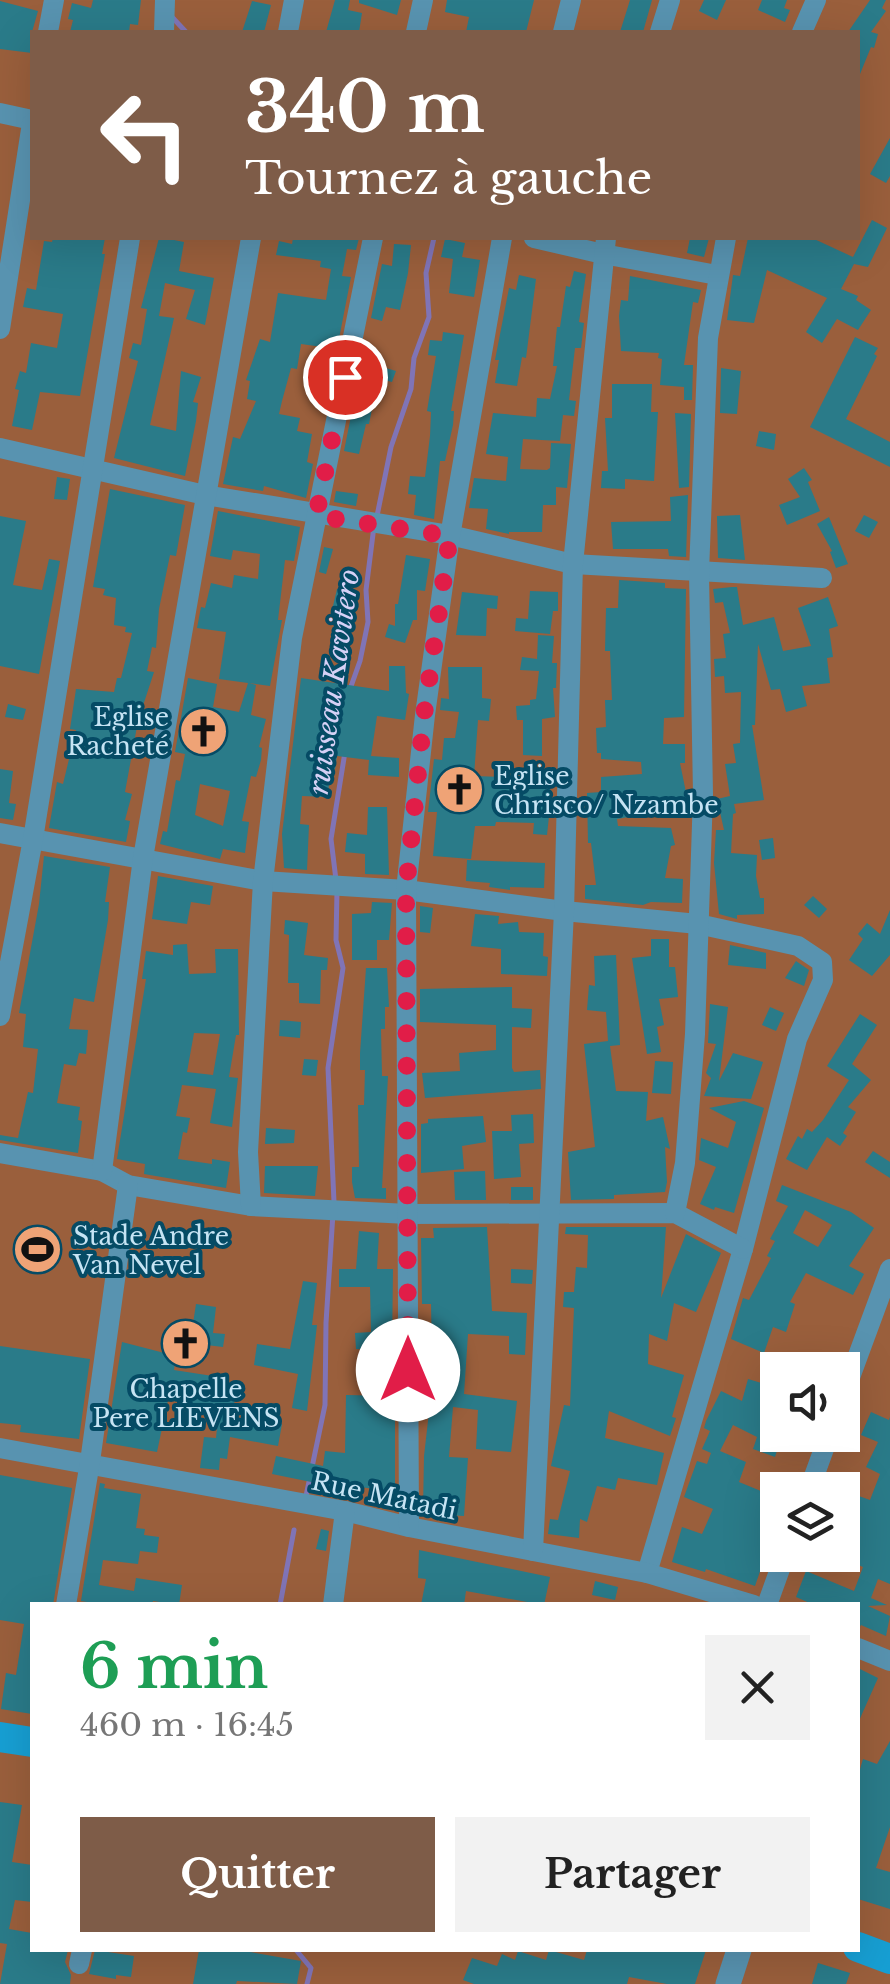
<!DOCTYPE html>
<html lang="fr">
<head>
<meta charset="utf-8">
<style>
  body { margin:0; font-family:"Libre Baskerville",serif; background:#f2f2f2; color:#222; height:100vh; display:flex; flex-direction:column; font-size:38px; white-space:nowrap }
  * { box-sizing:border-box; margin:0 }
  p { font-size:32px; color:#767676 }
  .icon { flex:none; width:55px; height:55px; fill:none; stroke:currentColor; stroke-width:2; stroke-linecap:round; stroke-linejoin:round }
  .map { position:relative; flex:1; overflow:hidden }
  .panel { position:absolute; left:30px; top:1602px; width:830px; height:350px; display:flex; flex-direction:column; background:#fff; border-radius:0px; box-shadow:0 10px 40px #0002 }
  .panel>* { flex:none }
  .guide { position:absolute; left:30px; top:30px; width:830px; height:210px; border-radius:0px; box-shadow:0 10px 40px #0002; background:#7e5c48; color:#fff; overflow:hidden }
  .fabs { position:absolute; left:760px; top:1352px; display:grid; gap:20px }
  .fabs a { display:grid; place-items:center; width:100px; height:100px; border-radius:0px; background:#fff; box-shadow:0 10px 40px #0002; font-size:50px }
  .pin { position:absolute; display:grid; place-items:center; width:85px; height:85px; color:#fff; margin:-42px; border:5px solid #fff; border-radius:50%; box-shadow:0 2px 10px #0007 }
  .me { position:absolute; width:110px; margin:-55px; rotate:0deg; stroke-linejoin:round; filter:drop-shadow(0 0 8px #0008) }
  .turn { display:flex; align-items:center; gap:35px; height:210px; padding:0 50px; font-size:45px }
  .turn .icon { width:130px; height:130px; stroke-width:2.5 }
  .turn b { display:block; font-size:70px; line-height:85px }
  .round { display:grid; place-items:center; flex:none; width:105px; height:105px; border-radius:0px; background:#f2f2f2 }
  .headline { display:flex; align-items:center; justify-content:space-between; height:170px; padding:0 50px }
  h1 { font-size:60px; font-weight:700; line-height:75px; color:#1e9e55 }
  .cta { display:flex; gap:20px; margin-top:auto; padding:20px 50px }
  .cta a { flex:1; height:115px; border-radius:0px; background:#7e5c48; color:#fff; font-size:40px; font-weight:700; line-height:115px; text-align:center }
  .cta a+a { background:#f2f2f2; color:#222 }
  .map>svg:first-child { display:block }
  .green { fill:#9a5f3c; fill-rule:evenodd }
  .lines { fill:none; stroke-linecap:round; stroke-linejoin:round }
  .stream { stroke:#8074b6; stroke-width:5 }
  .building { fill:#2a7b89; fill-rule:evenodd }
  .street { stroke:#5893b0; stroke-width:20 }
  .secondary { stroke:#5893b0; stroke-width:25 }
  .highway { stroke:#179fd3; stroke-width:30 }
  .route { stroke:#e11d48; stroke-width:18; stroke-dasharray:0 32.4 }
  .labels { text-anchor:middle; dominant-baseline:central; stroke-width:8; stroke-linejoin:round; paint-order:stroke }
  .poi-label { font-size:25px; fill:#c6e4f4; stroke:#054b65; text-anchor:start }
  .street-label { font-size:25px; fill:#c6e4f4; stroke:#054b65 }
  .water-label { font-size:28px; font-style:italic; fill:#d6d1f6; stroke:#054b65 }
</style>
</head>
<body>
<div class="map">
<svg width="890" height="1984" viewBox="0 0 890 1984">
  <rect width="100%" height="100%" fill="#054b65"/>
  <!-- green -->
  <path class="green" d="M0 0H890V1984H0ZM32 32H858V238H32ZM778 1370H842V1435H778ZM778 1490H842V1555H778ZM32 1605H858V1950H32Z"/>
  <g class="lines">
    <!-- stream -->
    <g class="stream">
      <path d="M172 17 186 32"/>
      <path d="M377 516 391 447 411 389 414 358 429 317 426 273 434 238"/>
      <path d="M349 692 360 661 368 622 366 590 374 526"/>
      <path d="M336 880 331 839 345 752"/>
      <path d="M334 1202 328 1068 343 968 336 940 337 891"/>
      <path d="M306 1496 325 1405 326 1323 333 1213"/>
      <path d="M280 1605 294 1530"/>
      <path d="M296 1950 311 1968 307 1984"/>
    </g>
  </g>
  <!-- building -->
  <g class="building">
    <path d="M93 0H141L138 25 130 24 129 32H70L73 20 68 19 72 3 91 8Z"/>
    <path d="M335 0H350L348 10 362 13 359 32H326Z"/>
    <path d="M359 0H401L397 15 359 3Z"/>
    <path d="M447 0H534L526 32H466L469 17 445 12Z"/>
    <path d="M630 0H652L643 32H620Z"/>
    <path d="M704 0H726L717 20 699 11Z"/>
    <path d="M762 0H787L784 8 790 10 785 22 758 10Z"/>
    <path d="M870 0H886L882 8 886 11 871 32 878 34 874 48 871 47 858 79V32H848Z"/>
    <path d="M0 1 38 11 32 32V53L0 49Z"/>
    <path d="M252 1 271 5 264 32H242Z"/>
    <path d="M890 138V176L886 183 870 174Z"/>
    <path d="M872 220 887 228 868 267 854 264 841 289 858 296 856 300 871 310 858 330 837 319 822 343 806 332 827 298 767 270 754 323 727 320 733 275 740 276 748 238H812L853 257Z"/>
    <path d="M53 238H105L102 254H105L80 396 40 392 32 430 12 426 19 390 15 389 20 371 26 373 31 343 57 348 63 314 23 307 27 288 36 290 44 241 52 242Z"/>
    <path d="M159 238H175L174 240 184 242 179 271 214 278 205 325 186 319 195 290 165 283 159 316 174 318 150 425 176 431 181 371 201 377 193 402 198 403 196 421 185 476 114 458 138 361 129 358 133 343 141 345 147 309 141 308Z"/>
    <path d="M293 238H359L356 250 347 249 342 276 351 277 337 349 301 344 297 369 291 368 282 401 279 414 300 418 297 431 312 434 307 462 313 464 306 498 264 486 263 491 223 484 233 437 240 439 256 401 247 399 250 381 246 380 260 339 270 342 278 293 326 300 331 269 320 267 321 261 276 255 279 241 292 244Z"/>
    <path d="M690 238H709L704 257 687 253Z"/>
    <path d="M445 239 465 243 462 257 480 260 474 297 449 293 453 259 441 257Z"/>
    <path d="M394 244 411 245 408 273 400 310 386 307 382 321 371 318 382 264 392 266Z"/>
    <path d="M574 271 586 274 579 322 584 323 581 348H575L569 400 576 401 574 416 563 415 560 441 523 439 520 469 547 470 550 468 551 443 571 444 567 488 556 487V505H543L542 532H509V534L486 529 488 509 469 508 474 478 506 481 508 457 486 454 493 413 536 417 537 398 550 399 557 366H553L557 327H560L566 286 570 287Z"/>
    <path d="M519 275 536 279 526 358 522 357 517 386 495 383 499 360H495L509 288 516 290Z"/>
    <path d="M630 276 701 290 698 303 693 302 684 365H693L692 400H684V387L660 385 662 359 658 358 659 353 621 351 619 316 621 300 628 301Z"/>
    <path d="M443 332 464 335 451 411H454L453 425 445 461H440L434 519 414 515 416 495 408 494 410 476 425 477 430 436 431 412 427 411 436 356 428 355 430 340 442 341Z"/>
    <path d="M855 337 878 348 874 354 877 356 846 419 890 442V467L810 427Z"/>
    <path d="M362 361 396 371 392 382 376 378 368 409H372L369 424H366L359 454 344 451Z"/>
    <path d="M721 368 741 371 737 414 720 413Z"/>
    <path d="M612 384H652L651 412H658L654 481 625 479V489L601 488 602 471H608L605 418H612Z"/>
    <path d="M675 413 691 414 689 487 679 488Z"/>
    <path d="M759 431 776 434 774 450 756 446Z"/>
    <path d="M804 468 812 480 808 482 820 511 787 525 779 505 800 497 788 479Z"/>
    <path d="M57 477 70 479 67 500 54 499Z"/>
    <path d="M110 489 185 505 176 556 170 555 159 609 156 648 152 647 147 671 154 672 138 721 125 792 132 794 125 820 130 821 126 842 49 828 57 782 63 784 76 730 70 729 76 689 114 692 117 678H121L132 633 125 632 126 627 114 625 116 598 103 595 105 589 93 587Z"/>
    <path d="M336 491 358 494 356 506 334 502Z"/>
    <path d="M688 495 686 557 669 556 668 549H613L611 522 671 521 670 497Z"/>
    <path d="M218 511 300 527 294 561 285 560 278 620H282L270 686 249 683 256 685 251 715 266 719 259 747 262 748 261 760 256 777 251 776 242 821 249 822 245 853 223 849 220 859 160 844 163 831 167 832 176 780 180 781 185 754 175 752 188 678 217 684 213 707 239 712 248 683 219 679 226 632 197 628 201 607 205 608 211 583 232 588 234 575 258 579 260 554 233 550 231 560 210 556ZM200 784 230 791 223 826 195 815Z"/>
    <path d="M740 515 745 560 718 558 717 516Z"/>
    <path d="M864 515 878 522 869 538 855 531Z"/>
    <path d="M0 516 26 521 13 585 42 590 49 559 60 561 39 674 0 666Z"/>
    <path d="M829 517 848 564 836 568 830 552 832 551 817 524Z"/>
    <path d="M324 547 333 549 326 574 319 572Z"/>
    <path d="M406 555 430 559 425 591 417 590V620H413L405 643 385 637 389 624 395 626V604H398Z"/>
    <path d="M619 580 665 583V588L686 589 684 717 664 718 663 744H685V763H680L689 807 617 819 618 826 671 828 675 845 671 846 665 878 683 879 682 903 651 902 643 905 585 899V885H596L591 843H588L587 793 601 792V777L642 774 641 762 601 759V753H597L596 728 606 727 605 700H612L610 651H605L606 608H618Z"/>
    <path d="M732 587H737L743 625 774 617 783 651 811 646 798 608 828 597 838 626 829 629 833 657 827 658 830 683 802 686 807 706 786 712 780 689 771 690 758 644 755 725H752L764 800 734 804 736 813 733 814 731 853 757 855 756 876 760 898H764V914L737 915V919L719 914 714 863 716 830H724L717 799 730 796 725 764 736 763 733 744 740 743 741 692 725 693 724 676 715 677 714 659 726 658 723 634 730 633 723 602 715 603 713 589Z"/>
    <path d="M337 589 356 592 351 614 332 610Z"/>
    <path d="M530 591 558 592V611H553L550 634 515 631 516 618 528 619Z"/>
    <path d="M462 592 498 596 497 609 487 608 486 636 456 635Z"/>
    <path d="M538 635 554 636 552 663H557L556 688H553L555 717 542 719V756L523 755V720H517L516 706 530 705V700L536 699 539 671 520 670 522 657 537 659Z"/>
    <path d="M389 666H405L406 693 409 694 405 720 377 716 371 756 399 758V777L368 775 369 760 337 756 335 769H330L328 797 302 796 300 824 309 825 307 870 284 868 282 834 301 678 389 691Z"/>
    <path d="M448 667H482V698L491 699 489 721 478 720 474 776 533 778V783L549 782 551 797 547 835 533 834 534 823 496 822 495 826H475L471 859 433 856 437 812H428L434 759 442 760 444 738H455L459 712 440 710 441 698 449 699Z"/>
    <path d="M8 704 26 709 23 720 5 717Z"/>
    <path d="M0 769 13 771 9 803 16 804 13 820 0 818Z"/>
    <path d="M368 807H387L389 875 365 874V854L345 852 347 833 367 835Z"/>
    <path d="M773 838 775 858 762 860 759 840Z"/>
    <path d="M44 856 110 867 105 902H109L108 920 94 1002 74 998 69 1029 88 1030 86 1054 79 1053 76 1066 64 1064 57 1103 80 1107 78 1120 82 1121 78 1153 0 1140V1135L18 1138 28 1092 33 1093 38 1049 23 1047 26 1014 19 1013 39 904Z"/>
    <path d="M467 860 545 863 544 888 510 887V890L489 887 490 883 466 881Z"/>
    <path d="M158 876 213 886 210 905 191 902 187 924 152 919Z"/>
    <path d="M813 896 827 909 819 918 804 905Z"/>
    <path d="M372 902 392 903 389 940H377V960H352V914L371 913Z"/>
    <path d="M420 906 433 908 430 933 420 932Z"/>
    <path d="M890 910V955L872 976 849 960 863 939 858 934 867 923 880 934Z"/>
    <path d="M475 914 499 916 498 924 518 922 519 932 544 933 543 956 548 957 547 976 501 974V949L471 946Z"/>
    <path d="M285 920 308 923 304 955 328 958 327 970H321L320 1004 299 1003V983H288L289 935 284 934Z"/>
    <path d="M651 939H669V967H675L678 997 659 999 664 1025 657 1027 661 1052 647 1054 632 958 651 956Z"/>
    <path d="M187 944 189 974 216 973 215 949H238L239 1035H236L229 1077 238 1078 232 1127 210 1123 216 1089 182 1085 176 1116 190 1118 187 1133 183 1132 178 1159 212 1164V1159L230 1162 226 1188 144 1174 145 1164 117 1159 146 979H142L146 951 173 955V945ZM194 1033 220 1034 213 1075 187 1072Z"/>
    <path d="M730 945 766 953V969L728 965Z"/>
    <path d="M616 955 620 1045 610 1046 616 1091 648 1092 646 1121 663 1117 670 1149 665 1147 667 1182 665 1192 614 1195V1199L571 1200 568 1152 595 1147 584 1044 608 1041 606 1012 587 1010 589 985 595 986 594 956Z"/>
    <path d="M796 961 809 970 804 986 785 978Z"/>
    <path d="M366 968H387L389 1007H385V1029H381L382 1076H388L382 1188H386V1199L355 1198 352 1182V1167H359L358 1105H364L365 1070H360V1053Z"/>
    <path d="M512 987V1008L532 1009 531 1028 512 1027V1068L514 1072 540 1070 541 1089 425 1098 422 1073 460 1071 459 1053 496 1050V1025L420 1022V989Z"/>
    <path d="M710 1004 728 1007 719 1081 733 1053 763 1062 751 1099 704 1096 711 1078 706 1073 716 1044 708 1043Z"/>
    <path d="M770 1007 784 1013 776 1031 762 1025Z"/>
    <path d="M860 1014 877 1025 852 1064 871 1080 848 1107 856 1112 843 1133 847 1136 840 1146 827 1137 807 1170 786 1159 798 1136 802 1139 807 1129 812 1132 823 1120 849 1080 827 1066Z"/>
    <path d="M280 1020 301 1022 300 1038 279 1036Z"/>
    <path d="M304 1059 318 1060 316 1076 302 1075Z"/>
    <path d="M655 1061 673 1062 671 1094 652 1093Z"/>
    <path d="M744 1101 764 1108 734 1213 715 1207 714 1210 700 1204 716 1167 699 1160 701 1138 728 1148 736 1122 709 1108Z"/>
    <path d="M533 1114 534 1143 519 1144 521 1177 494 1179 492 1131H512L511 1115Z"/>
    <path d="M483 1116 486 1142 462 1146 464 1169 421 1173V1124L428 1123V1119Z"/>
    <path d="M266 1128 295 1130 294 1143 265 1144Z"/>
    <path d="M873 1151 890 1162V1178L865 1162Z"/>
    <path d="M265 1166H318L315 1196 264 1193Z"/>
    <path d="M485 1171 486 1200H455L454 1172Z"/>
    <path d="M782 1185 851 1212 874 1228 849 1266 864 1274 853 1295 806 1273 790 1302 795 1304 786 1332 773 1327 764 1353 731 1339 743 1298 749 1300 771 1258 767 1256 775 1241 770 1239 788 1206 776 1201ZM805 1210 832 1225 818 1247 793 1233Z"/>
    <rect x="511" y="1187" width="22" height="13"/>
    <path d="M487 1227 492 1311 527 1313 525 1355 509 1354V1336L468 1334 464 1394 517 1401 511 1452 476 1449 478 1410 453 1407 449 1457 468 1458 464 1516 448 1515V1510L423 1509 424 1456 433 1377H423L424 1355H432L431 1304H422L421 1238H434L433 1228Z"/>
    <path d="M566 1227H666L661 1298 686 1234 721 1253 696 1312 674 1303 667 1341 649 1334 648 1364 684 1375 672 1417 676 1418 670 1436 609 1411 605 1438 664 1453 657 1485 618 1478 615 1490 597 1486 587 1522 580 1519 579 1538 548 1534 550 1519 558 1520 570 1471 551 1466 564 1405 570 1406 574 1308 563 1307 564 1292H574L576 1267 587 1268 588 1235 565 1234Z"/>
    <path d="M359 1231 379 1233 377 1269H393L392 1350 356 1349 355 1333 371 1332 370 1287H339V1269H356Z"/>
    <path d="M511 1269 533 1270 532 1284 511 1283Z"/>
    <path d="M303 1281 317 1283 312 1325H317L307 1411 292 1408 298 1374 254 1365 257 1344 290 1349Z"/>
    <path d="M196 1304 216 1307 213 1333 225 1334 223 1347 190 1343Z"/>
    <path d="M122 1342 176 1356 174 1370 219 1377 216 1394 235 1398 232 1421 267 1428 268 1421 282 1424 278 1446 230 1437 227 1459 220 1458 219 1470 200 1468 204 1437 216 1438 219 1408 168 1400 157 1452 106 1443Z"/>
    <path d="M0 1346 90 1359 79 1439 20 1432 21 1425 0 1423Z"/>
    <path d="M748 1379 771 1386 762 1414 778 1419V1435H782L775 1457 753 1449 757 1437 733 1425 720 1451 746 1462 739 1482 778 1498V1519L755 1586 706 1569 705 1572 672 1562 682 1527 702 1534 713 1509 684 1497 697 1461 707 1464 711 1453 702 1449 710 1431 704 1428 706 1421 721 1391 742 1401Z"/>
    <path d="M346 1395 395 1396V1494L375 1493V1489L337 1484 336 1490 320 1489 321 1484 272 1474 276 1456 323 1466 325 1451 345 1453Z"/>
    <path d="M871 1412 889 1420 890 1417V1584L878 1579 871 1598 887 1605 868 1606 890 1616 886 1636 861 1625 858 1630V1605H814L796 1597 806 1571 854 1591 863 1567 842 1558V1518L846 1520 856 1495 870 1500 880 1474 866 1467 878 1442 861 1435Z"/>
    <path d="M0 1475 72 1488 53 1605H32V1714L1 1709 6 1673 16 1675 24 1624 0 1620Z"/>
    <path d="M100 1483 105 1484 104 1488 141 1494 136 1528 145 1529 144 1535 159 1537 157 1553 140 1551 138 1564 103 1560 99 1585 134 1591 136 1578 182 1585 179 1605 153 1601 152 1605H105L81 1601Z"/>
    <path d="M321 1529 329 1531 326 1551 316 1549Z"/>
    <path d="M419 1550 550 1577 544 1605 466 1591 464 1605H421L426 1579 418 1578Z"/>
    <path d="M595 1581 618 1587 615 1600 592 1595Z"/>
    <path d="M858 1668 878 1678 858 1723Z"/>
    <path d="M890 1741V1827L876 1868 890 1872V1909L858 1899V1776L863 1759 877 1764Z"/>
    <path d="M0 1802 22 1805 12 1862 32 1865V1902L15 1900 9 1929 32 1933V1950H68L65 1962 71 1975 70 1984H0L7 1944 0 1943Z"/>
    <path d="M95 1950 134 1956 131 1977 116 1975V1979L89 1974Z"/>
    <path d="M199 1950H239L301 1961 297 1984 237 1981 236 1984H193Z"/>
    <path d="M549 1950 584 1960 587 1950H706L695 1984H667L629 1977 627 1984H474L463 1980 472 1958 497 1966 502 1954 515 1960 518 1951 546 1960Z"/>
    <path d="M818 1963 850 1973 846 1984H812Z"/>
  </g>
  <g class="lines">
    <!-- street -->
    <g class="street">
      <path d="M48 32 54 0"/>
      <path d="M164 32 165 0"/>
      <path d="M288 32 294 0"/>
      <path d="M416 32 423 0"/>
      <path d="M563 32 571 0"/>
      <path d="M660 32 670 0"/>
      <path d="M802 32 816 0"/>
      <path d="M0 113 32 120"/>
      <path d="M534 238 603 254 717 275"/>
      <path d="M0 329 32 123"/>
      <path d="M0 448 205 495 450 535 573 564 822 578"/>
      <path d="M0 833 263 881 406 890 564 911 698 924 798 946 822 962 823 980 797 1039 743 1249 647 1573"/>
      <path d="M0 1016 33 839 130 238"/>
      <path d="M0 1153 102 1171 128 1185 251 1206 408 1214 675 1213 743 1249"/>
      <path d="M102 1171 143 858 251 238"/>
      <path d="M251 1206 248 1152 263 881 292 638 373 238"/>
      <path d="M675 1213 685 1163 695 1034 703 794 699 573 708 338 726 238"/>
      <path d="M842 1399 890 1269"/>
      <path d="M0 1448 345 1511 409 1527 647 1573 754 1605"/>
      <path d="M809 1490 829 1435"/>
      <path d="M409 1527 406 890 425 715 449 542 502 238"/>
      <path d="M533 1551 564 911 573 564 606 238"/>
      <path d="M66 1605 90 1462 128 1185"/>
      <path d="M333 1605 345 1511"/>
      <path d="M767 1605 785 1555"/>
      <path d="M858 1648 890 1661"/>
      <path d="M79 1964 82 1950"/>
    </g>
    <!-- secondary -->
    <path class="secondary" d="M728 1984 739 1950"/>
    <!-- highway -->
    <g class="highway">
      <path d="M0 1737 32 1742"/>
      <path d="M858 1947 890 1959"/>
    </g>
  </g>
  <g class="lines">
    <!-- route -->
    <path class="route" d="M345 377 316 516 450 536 424 715 406 890 408 1370"/>
  </g>
  <!-- icons -->
  <defs>
    <symbol id="church-disc" viewBox="-11 -11 22 22"><circle r="9.5" fill="#efa376" stroke="#054b65"/><path d="M-1.2-6h2.4v3.5h3.3v2.4h-3.3V6h-2.4V-.1h-3.3v-2.4h3.3Z" fill="#111"/></symbol>
    <symbol id="stadium-disc" viewBox="-11 -11 22 22"><circle r="9.5" fill="#efa376" stroke="#054b65"/><path d="M0-5a6.5 5 0 1 0 0 10a6.5 5 0 1 0 0-10ZM-3.5-1.8h7v3.6h-7Z" fill="#111"/></symbol>
  </defs>
  <g fill-rule="evenodd">
    <use href="#church-disc" x="176" y="704" width="55" height="55"/>
    <use href="#church-disc" x="432" y="762" width="55" height="55"/>
    <use href="#stadium-disc" x="10" y="1222" width="55" height="55"/>
    <use href="#church-disc" x="158" y="1316" width="55" height="55"/>
  </g>
  <g class="labels">
    <!-- poi labels -->
    <g class="poi-label">
      <text x="169" y="717" text-anchor="end">Eglise<tspan x="169" dy="29">Racheté</tspan></text>
      <text x="494" y="776">Eglise<tspan x="494" dy="29">Chrisco/ Nzambe</tspan></text>
      <text x="73" y="1236">Stade Andre<tspan x="73" dy="29">Van Nevel</tspan></text>
      <text x="186" y="1389" text-anchor="middle">Chapelle<tspan x="186" dy="29">Pere LIEVENS</tspan></text>
    </g>
    <!-- street labels -->
    <g class="street-label">
      <text transform="translate(384 1496) rotate(12)">Rue Matadi</text>
    </g>
    <!-- water labels -->
    <g class="water-label">
      <text transform="translate(334 682) rotate(-82)">ruisseau Kavitero</text>
    </g>
  </g>
</svg>
<div class="fabs">
<a><svg class="icon" aria-label="sound" viewBox="0 0 24 24"><path d="M4 9h4l5-4v14l-5-4H4zM17 9q2 3 0 6"/></svg></a>
<a><svg class="icon" aria-label="layers" viewBox="0 0 24 24"><path d="M12 4l9 5-9 5-9-5zM3 14l9 5 9-5"/></svg></a>
</div>
<div class="pin" style="left:345px;top:377px;background:#d93025"><svg class="icon" aria-label="arrive" viewBox="0 0 24 24"><path d="M6 21V4h12l-3 4 3 4H6"/></svg></div>
<svg class="me" style="left:408px;top:1370px" viewBox="-20 -20 40 40"><circle r="19" fill="#fff"/><path d="M0-13L10 11 0 6-10 11z" fill="#e11d48"/></svg>
<div class="guide">
<div class="turn"><svg class="icon" aria-label="left" viewBox="0 0 24 24"><path d="M17 20v-9H6M10 6l-5 5 5 5"/></svg><div><b>340 m</b>Tournez à gauche</div></div>
</div>
<section class="panel">
<div class="headline"><div><h1>6 min</h1><p>460 m · 16:45</p></div><a class="round"><svg class="icon" aria-label="close" viewBox="0 0 24 24"><path d="M6 6l12 12M18 6L6 18"/></svg></a></div>
<div class="cta"><a>Quitter</a><a>Partager</a></div>
</section>
</div>
</body>
</html>
